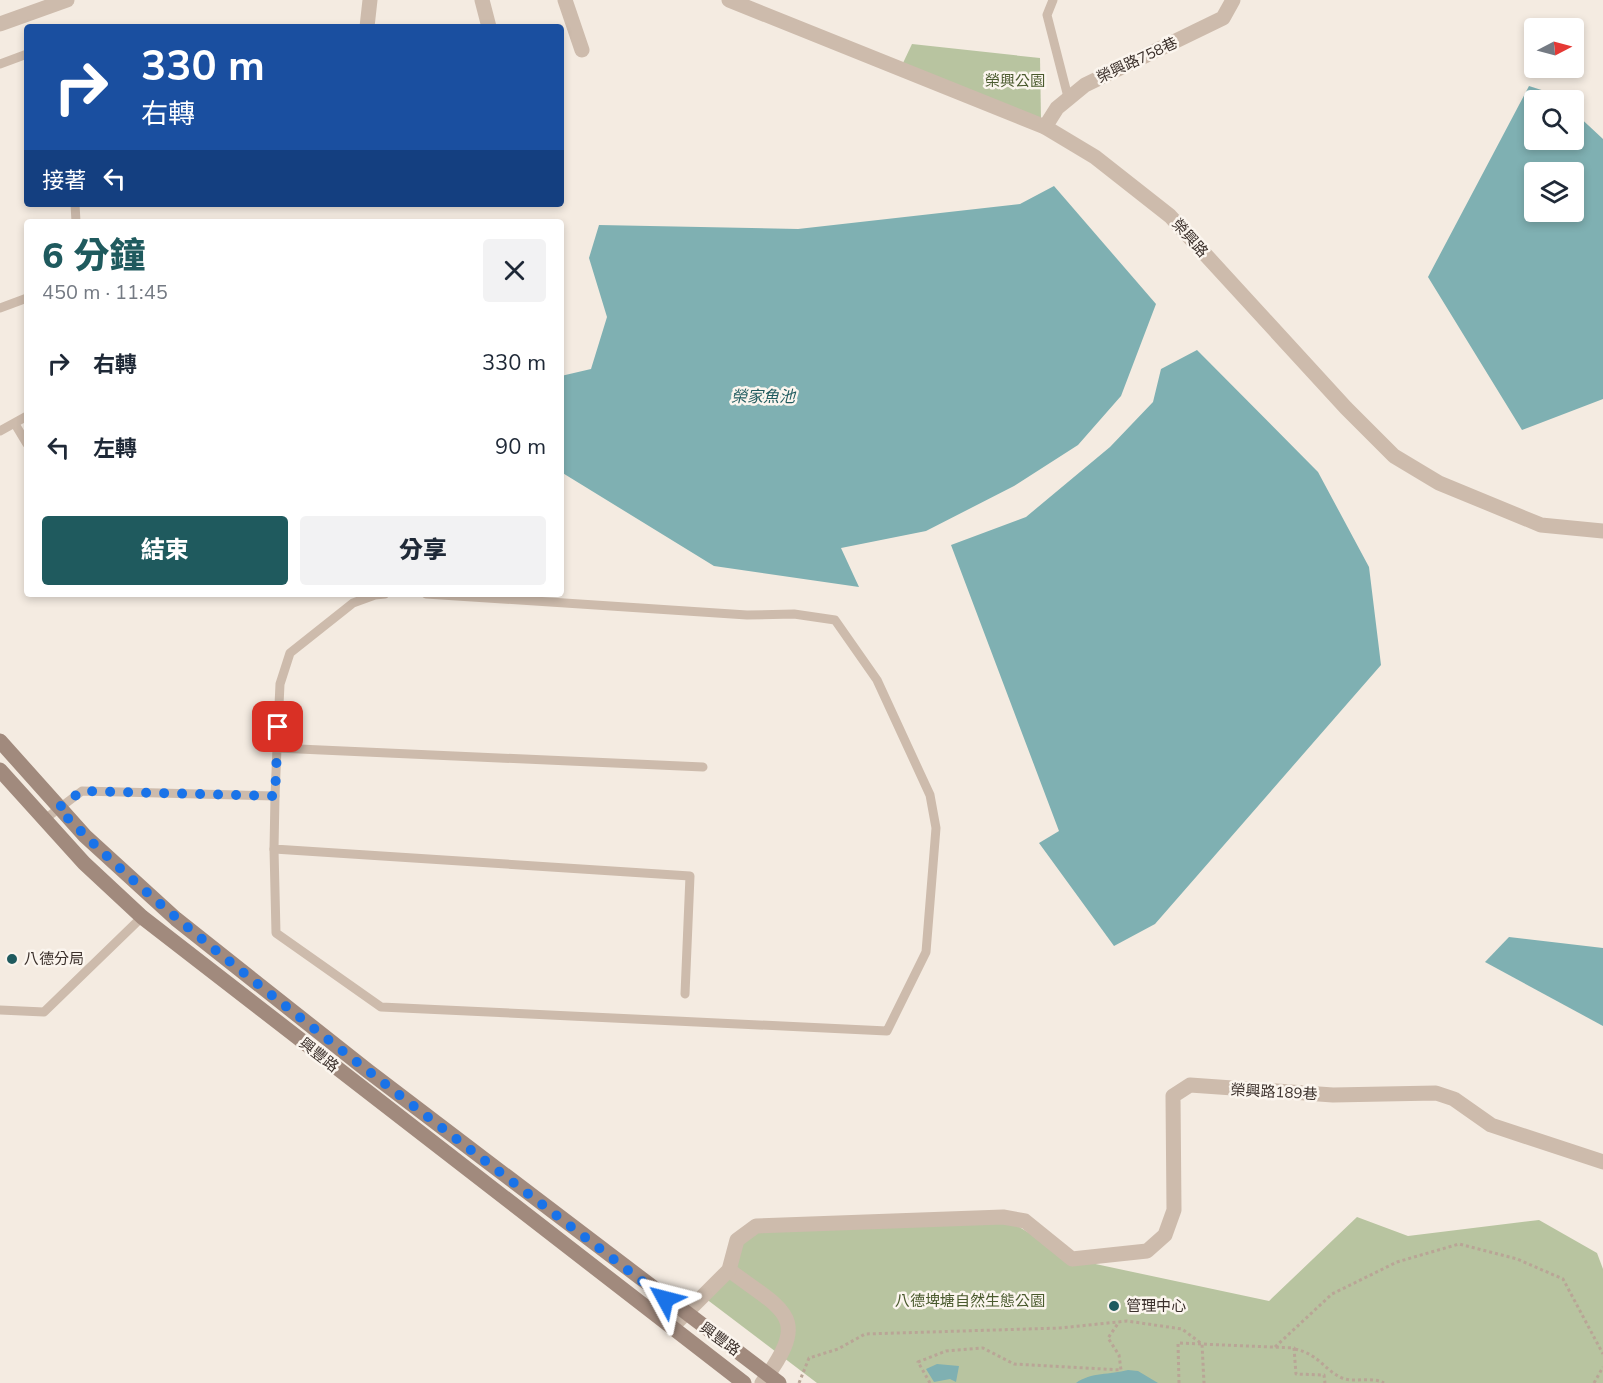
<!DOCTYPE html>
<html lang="zh-TW">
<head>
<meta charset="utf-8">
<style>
  body { margin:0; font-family:"Nunito Sans","Noto Sans TC",sans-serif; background:#f2f2f3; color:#1f2937; height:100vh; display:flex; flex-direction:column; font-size:22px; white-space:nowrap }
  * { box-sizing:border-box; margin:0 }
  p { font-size:20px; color:#747a83 }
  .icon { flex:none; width:33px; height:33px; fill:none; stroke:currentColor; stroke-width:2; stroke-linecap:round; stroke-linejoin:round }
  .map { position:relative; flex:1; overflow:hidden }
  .drawer { position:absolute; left:24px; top:219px; width:540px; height:378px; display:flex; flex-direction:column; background:#fff; border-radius:6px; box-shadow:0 3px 9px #0003 }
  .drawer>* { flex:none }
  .top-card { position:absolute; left:24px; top:24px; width:540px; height:183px; border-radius:6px; box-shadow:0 3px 9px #0003; background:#1a4fa0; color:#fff; overflow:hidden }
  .needle { width:39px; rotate:84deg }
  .controls { position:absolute; left:1524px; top:18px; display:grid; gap:12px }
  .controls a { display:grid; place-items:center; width:60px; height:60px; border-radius:6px; background:#fff; box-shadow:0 3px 9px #0003; font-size:30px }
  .pin { position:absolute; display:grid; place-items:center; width:51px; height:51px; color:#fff; margin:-26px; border-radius:12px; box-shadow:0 3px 9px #0006 }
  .me { position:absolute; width:66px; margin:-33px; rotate:308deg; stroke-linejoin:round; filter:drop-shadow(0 0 4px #0008) }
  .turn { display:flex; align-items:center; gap:21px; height:126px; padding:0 18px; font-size:27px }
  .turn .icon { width:78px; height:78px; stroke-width:2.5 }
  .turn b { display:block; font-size:42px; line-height:51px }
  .then { display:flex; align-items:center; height:57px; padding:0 18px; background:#0003; gap:12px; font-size:22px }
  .round { display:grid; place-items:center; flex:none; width:63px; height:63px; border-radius:6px; background:#f2f2f3 }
  .head { display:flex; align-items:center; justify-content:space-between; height:102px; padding:0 18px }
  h1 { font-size:36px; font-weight:800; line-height:45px; color:#1f5a5e }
  .primary-button { display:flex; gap:12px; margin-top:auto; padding:12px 18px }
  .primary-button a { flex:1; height:69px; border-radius:6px; background:#1f5a5e; color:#fff; font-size:24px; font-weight:800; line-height:69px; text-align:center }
  .primary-button a+a { background:#f2f2f3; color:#1f2937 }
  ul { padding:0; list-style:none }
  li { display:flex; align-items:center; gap:18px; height:84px; padding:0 18px }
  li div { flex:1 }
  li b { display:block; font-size:22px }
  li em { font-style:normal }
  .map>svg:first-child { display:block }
  .green { fill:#b8c4a0 }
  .water { fill:#7fb0b2; fill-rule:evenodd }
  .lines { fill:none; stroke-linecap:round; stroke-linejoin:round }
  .path { stroke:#b9a596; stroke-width:3; stroke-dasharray:3 3; stroke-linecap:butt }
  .lane { stroke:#cdbbac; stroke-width:9 }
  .street { stroke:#cdbbac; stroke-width:15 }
  .secondary { stroke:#a18a7d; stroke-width:15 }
  .route { stroke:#1a73e8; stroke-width:10; stroke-dasharray:0 18 }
  .poi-dot { fill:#1f5a5e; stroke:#fbf5ee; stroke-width:2 }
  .labels { text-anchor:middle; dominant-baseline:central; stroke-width:5; stroke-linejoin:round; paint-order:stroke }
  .street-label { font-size:15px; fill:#3b302b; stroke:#fbf5ee }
  .park-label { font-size:15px; fill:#4a5a2e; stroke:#fbf5ee }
  .poi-label { font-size:15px; fill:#3b302b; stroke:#fbf5ee; text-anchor:start }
  .water-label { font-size:16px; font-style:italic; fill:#1f5a5e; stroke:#fbf5ee }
</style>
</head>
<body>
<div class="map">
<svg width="1603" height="1383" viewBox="0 0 1603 1383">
  <rect width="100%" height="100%" fill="#f4ebe1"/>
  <!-- green -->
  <g class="green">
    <path d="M912 44 1040 58 1041 120 903 63Z"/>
    <path d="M1003 1217 1072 1259 1269 1301 1357 1217 1408 1236 1539 1220 1597 1253 1603 1269V1383H817L701 1295 756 1226Z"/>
  </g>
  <!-- water -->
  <g class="water">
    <path d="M1529 86 1554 94 1561 100H1534V140H1574V112L1603 139V399L1522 430 1428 277ZM1574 172V212H1534V172Z"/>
    <path d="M1054 186 1156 304 1121 396 1078 445 1014 486 926 531 841 548 859 587 714 566 561 472V376L591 369 607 317 589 258 599 225 798 229 1020 204Z"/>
    <path d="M1197 350 1318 472 1369 567 1381 665 1155 924 1114 946 1039 843 1059 831 951 545 1026 517 1110 447 1153 402 1161 369Z"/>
    <path d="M1509 937 1603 948V1026L1485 962Z"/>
    <path d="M937 1364 959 1366 956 1382 950 1379 934 1382 926 1369Z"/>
    <path d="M1128 1370 1138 1371 1158 1383H1076C1091 1372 1110 1375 1128 1370Z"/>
  </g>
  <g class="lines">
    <!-- path -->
    <g class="path">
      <path d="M1275 1347 1332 1294 1397 1262 1459 1244 1517 1259 1563 1279 1603 1354"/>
      <path d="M1295 1349C1320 1355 1323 1369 1342 1378 1355 1383 1371 1376 1384 1383"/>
      <path d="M799 1383 809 1358 838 1349 865 1334 1060 1328 1127 1321 1182 1329 1202 1344 1204 1383"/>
      <path d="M930 1383 918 1362 946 1351 983 1348 1014 1364 1121 1370 1119 1355 1108 1338 1119 1322"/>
      <path d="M1179 1383 1178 1343 1294 1348 1296 1374 1324 1375 1325 1383"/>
      <path d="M1594 1383 1603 1367"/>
    </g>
    <!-- lane -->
    <g class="lane">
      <path d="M1053 0 1047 15 1068 97"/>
      <path d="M0 64 27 54"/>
      <path d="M75 204 76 222"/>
      <path d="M0 308 27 298"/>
      <path d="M15 424 27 444"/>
      <path d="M0 431 27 416"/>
      <path d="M277 748 280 684 290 653 353 603 375 595 385 594"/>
      <path d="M275 796 277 748 703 767"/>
      <path d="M45 819 82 791 275 796 274 849 690 876 685 994"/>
      <path d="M274 849 276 933 381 1007 887 1031 926 952 936 828 930 795 877 680 835 620 794 614 747 615 426 594"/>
      <path d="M0 1010 44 1012 142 917"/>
    </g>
    <!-- street -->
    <g class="street">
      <path d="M482 0 489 27"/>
      <path d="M565 0 582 50"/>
      <path d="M729 0 1045 127 1095 157 1170 216 1346 408 1394 456 1439 483 1541 525 1603 531"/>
      <path d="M0 24 67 0"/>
      <path d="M367 27 370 0"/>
      <path d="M1045 127 1057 108 1085 85 1223 18 1233 0"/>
      <path d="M729 1270C785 1312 812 1316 762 1383"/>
      <path d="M672 1327 729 1270 737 1240 756 1226 1003 1217 1025 1221 1072 1259 1147 1251 1165 1235 1174 1210 1173 1096 1190 1085 1333 1095 1436 1093 1454 1099 1491 1125 1603 1162"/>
    </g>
    <!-- secondary -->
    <g class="secondary">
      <path d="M0 741 85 836 176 919 368 1071 779 1383"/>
      <path d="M0 770 84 863 142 917 744 1383"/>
    </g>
  </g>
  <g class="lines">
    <!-- route -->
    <path class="route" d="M278 727 275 796 82 791 58 808C133 886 217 952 302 1019 422 1114 544 1205 665 1299"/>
  </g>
  <!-- markers -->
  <g class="poi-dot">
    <circle cx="12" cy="959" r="6"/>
    <circle cx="1114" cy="1306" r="6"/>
  </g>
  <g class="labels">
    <!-- street labels -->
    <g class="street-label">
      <text transform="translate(1137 60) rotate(-25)">榮興路758巷</text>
      <text transform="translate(1190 238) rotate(48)">榮興路</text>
      <text transform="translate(319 1055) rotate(38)">興豐路</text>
      <text transform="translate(1274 1092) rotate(3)">榮興路189巷</text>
      <text transform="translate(720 1339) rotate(36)">興豐路</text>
    </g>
    <!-- park labels -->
    <g class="park-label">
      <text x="1015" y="81">榮興公園</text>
      <text x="970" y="1301">八德埤塘自然生態公園</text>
    </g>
    <!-- poi labels -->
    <g class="poi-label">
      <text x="24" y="959">八德分局</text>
      <text x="1126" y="1306">管理中心</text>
    </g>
    <!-- water labels -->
    <g class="water-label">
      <text x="763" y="397">榮家魚池</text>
    </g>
  </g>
</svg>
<div class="controls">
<a><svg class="needle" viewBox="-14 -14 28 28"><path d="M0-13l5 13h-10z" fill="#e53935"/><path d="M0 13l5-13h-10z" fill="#747a83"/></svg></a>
<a><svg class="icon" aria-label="search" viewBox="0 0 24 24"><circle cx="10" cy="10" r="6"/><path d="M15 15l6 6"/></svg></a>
<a><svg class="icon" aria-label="layers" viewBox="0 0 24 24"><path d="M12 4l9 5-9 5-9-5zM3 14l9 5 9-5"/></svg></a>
</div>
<div class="pin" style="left:278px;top:727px;background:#d93025"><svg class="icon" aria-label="arrive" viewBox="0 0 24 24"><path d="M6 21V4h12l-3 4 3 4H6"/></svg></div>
<svg class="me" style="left:665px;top:1299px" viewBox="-20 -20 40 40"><path d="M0-17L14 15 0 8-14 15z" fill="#1a73e8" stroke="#fff" stroke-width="4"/></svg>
<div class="top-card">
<div class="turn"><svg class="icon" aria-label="right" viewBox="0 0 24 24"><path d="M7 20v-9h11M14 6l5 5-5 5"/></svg><div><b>330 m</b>右轉</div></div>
<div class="then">接著<svg class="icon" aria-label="left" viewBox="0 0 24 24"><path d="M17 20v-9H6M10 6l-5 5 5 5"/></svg></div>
</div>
<section class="drawer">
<div class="head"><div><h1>6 分鐘</h1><p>450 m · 11:45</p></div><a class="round"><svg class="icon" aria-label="close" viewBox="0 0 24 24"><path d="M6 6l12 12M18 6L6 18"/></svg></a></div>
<ul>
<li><svg class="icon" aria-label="right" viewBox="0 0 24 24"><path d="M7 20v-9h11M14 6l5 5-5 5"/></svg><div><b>右轉</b></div><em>330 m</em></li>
<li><svg class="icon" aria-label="left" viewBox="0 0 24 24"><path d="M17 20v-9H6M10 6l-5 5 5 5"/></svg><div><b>左轉</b></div><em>90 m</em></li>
</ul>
<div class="primary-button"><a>結束</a><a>分享</a></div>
</section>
</div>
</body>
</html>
